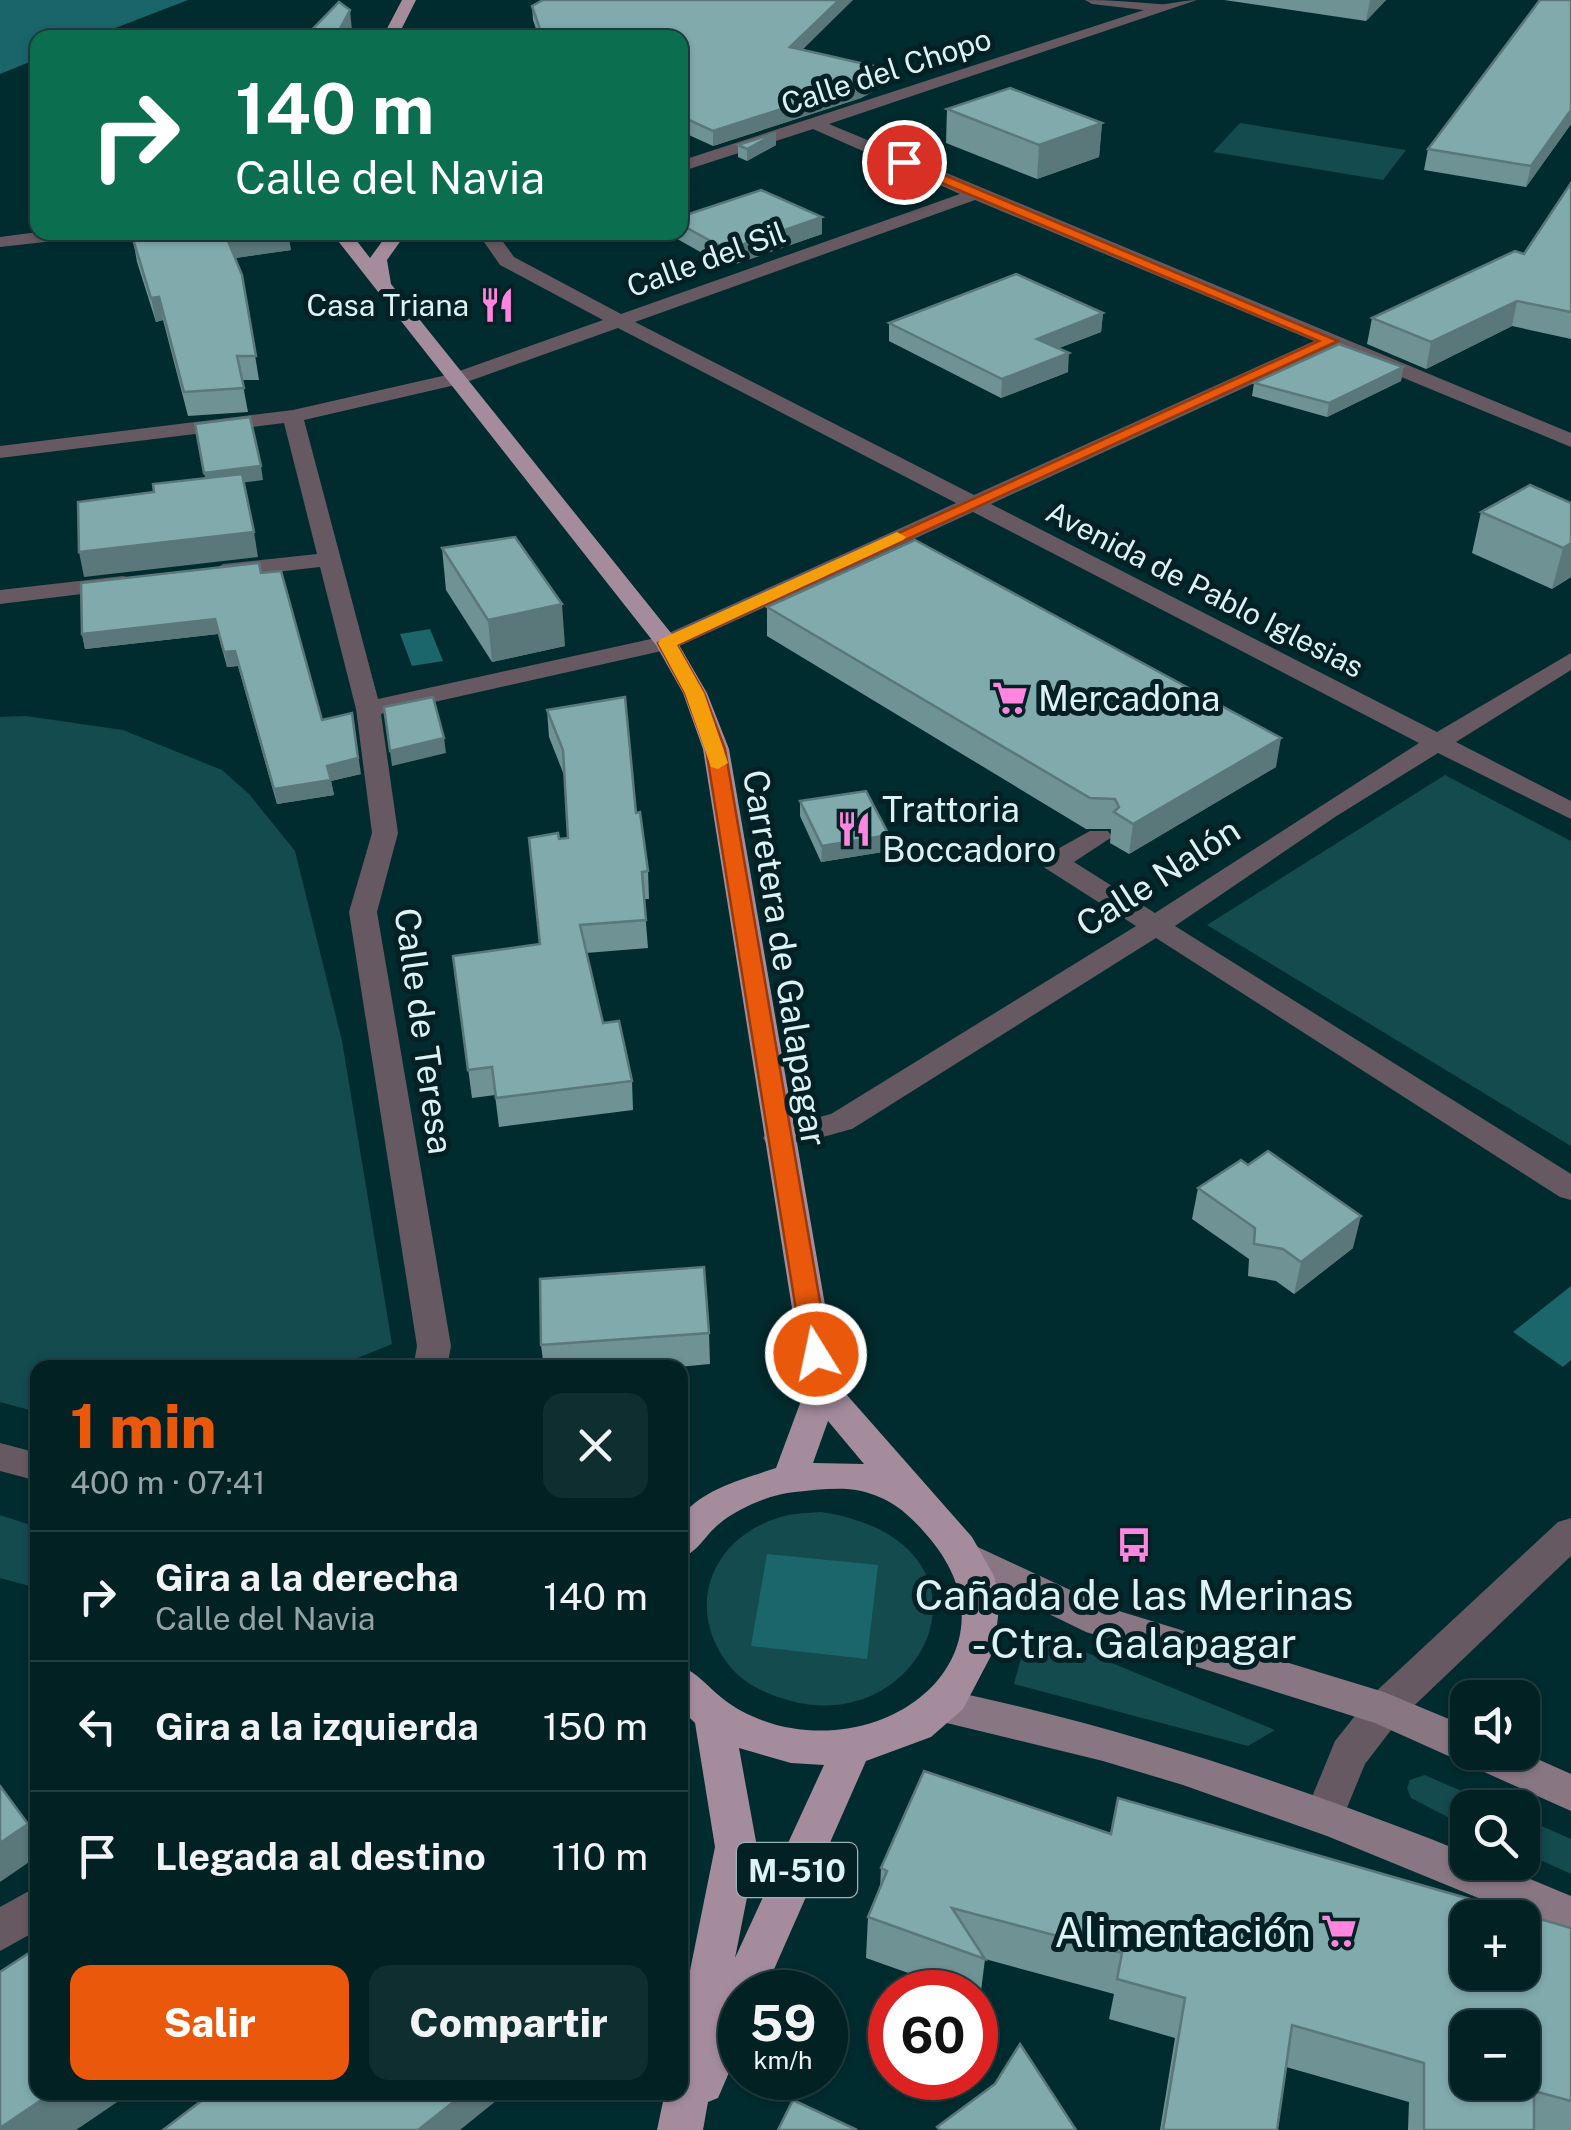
<!DOCTYPE html>
<html lang="es">
<head>
<meta charset="utf-8">
<style>
  body { margin:0; font-family:"Public Sans",sans-serif; background:#0f2e30; color:#f1f3f6; height:100vh; display:flex; flex-direction:column; font-size:38px; white-space:nowrap }
  * { box-sizing:border-box; margin:0 }
  p { font-size:32px; color:#96a3a6 }
  .icon { flex:none; width:55px; height:55px; fill:none; stroke:currentColor; stroke-width:2; stroke-linecap:round; stroke-linejoin:round }
  .map { position:relative; flex:1; overflow:hidden }
  .side { position:absolute; left:30px; top:1360px; width:658px; height:740px; display:flex; flex-direction:column; background:#012123; border-radius:20px; box-shadow:0 2px 8px #0004,0 0 0 2px #233e41 }
  .side>* { flex:none }
  .guide { position:absolute; left:30px; top:30px; width:658px; height:210px; border-radius:20px; box-shadow:0 2px 8px #0004,0 0 0 2px #233e41; background:#0b6e4f; color:#fff; overflow:hidden }
  .fabs { position:absolute; left:1450px; top:1680px; display:grid; gap:20px }
  .fabs a { display:grid; place-items:center; width:90px; height:90px; border-radius:20px; background:#012123; box-shadow:0 2px 8px #0004,0 0 0 2px #233e41; font-size:50px }
  .speed { position:absolute; left:718px; top:1970px; display:flex; gap:20px; font-size:50px; font-weight:700; text-align:center }
  .speed>* { display:grid; place-content:center; width:130px; height:130px; border-radius:50%; background:#012123; box-shadow:0 2px 8px #0004,0 0 0 2px #233e41; line-height:1 }
  .speed small { font-size:25px; font-weight:400 }
  .speed .limit { border:15px solid #d22; background:#fff; color:#111 }
  .pin { position:absolute; display:grid; place-items:center; width:85px; height:85px; color:#fff; margin:-42px; border:5px solid #fff; border-radius:50%; box-shadow:0 2px 10px #0007 }
  .me { position:absolute; width:110px; margin:-55px; rotate:350deg; stroke-linejoin:round; filter:drop-shadow(0 0 8px #0008) }
  .turn { display:flex; align-items:center; gap:35px; height:210px; padding:0 40px; font-size:45px }
  .turn .icon { width:130px; height:130px; stroke-width:2.5 }
  .turn b { display:block; font-size:70px; line-height:85px }
  .round { display:grid; place-items:center; flex:none; width:105px; height:105px; border-radius:20px; background:#0f2e30 }
  .summary { display:flex; align-items:center; justify-content:space-between; height:170px; padding:0 40px }
  h1 { font-size:60px; font-weight:800; line-height:75px; color:#ea580c }
  .cta { display:flex; gap:20px; margin-top:auto; padding:20px 40px }
  .cta a { flex:1; height:115px; border-radius:20px; background:#ea580c; color:#fff; font-size:40px; font-weight:800; line-height:115px; text-align:center }
  .cta a+a { background:#0f2e30; color:#f1f3f6 }
  ul { padding:0; list-style:none }
  li { display:flex; align-items:center; gap:30px; height:130px; padding:0 40px; border-top:2px solid #233e41 }
  li div { flex:1 }
  li b { display:block; font-size:38px }
  li em { font-style:normal }
  .map>svg:first-child { display:block }
  .green { fill:#144b4f }
  .forest { fill:#19656a }
  .water { fill:#1b666b }
  .lines { fill:none; stroke-linecap:round; stroke-linejoin:round }
  .street { fill:#665961; fill-rule:evenodd }
  .secondary { fill:#897683; fill-rule:evenodd }
  .primary { fill:#a58c9d; fill-rule:evenodd }
  .wall { fill:#6f9295 }
  .shaded-wall { fill:#5a7779 }
  .building { fill:#81aaad; stroke:#5a7779; stroke-width:2.5; fill-rule:evenodd }
  .route { fill:#ea580c; stroke:#983908; stroke-width:2.5 }
  .slow { fill:#f59e0b }
  .labels { text-anchor:middle; dominant-baseline:central; stroke-width:10; stroke-linejoin:round; paint-order:stroke }
  .far-street-label { font-size:30px; fill:#ddf2f4; stroke:#032124 }
  .far-poi-label { font-size:30px; fill:#ddf2f4; stroke:#032124; text-anchor:end }
  .shield { fill:#032124; stroke:#9cb3b6; stroke-width:2.5 }
  .shield-label { font-size:32px; font-weight:bold; fill:#ddf2f4 }
  .poi-label { font-size:35px; fill:#ddf2f4; stroke:#032124; text-anchor:start }
  .street-label { font-size:35px; fill:#ddf2f4; stroke:#032124 }
  .near-poi-label { font-size:42px; fill:#ddf2f4; stroke:#032124 }
</style>
</head>
<body>
<div class="map">
<svg width="1571" height="2130" viewBox="0 0 1571 2130">
  <rect width="100%" height="100%" fill="#012c2f"/>
  <!-- green -->
  <g class="green">
    <path d="M1240 123 1406 150 1383 180 1213 152Z"/>
    <path d="M26 716 123 730 222 770 249 794 295 851 342 1041 392 1344 336 1367 38 1368 37 1412 0 1402V717Z"/>
    <path d="M1445 775 1571 841V1146L1207 925Z"/>
    <path d="M821 1512C1013 1541 928 1738 791 1701 770 1695 747 1686 732 1669 682 1610 710 1536 784 1516 795 1513 809 1513 821 1512Z"/>
    <path d="M0 1515 37 1527V1588L0 1578Z"/>
    <path d="M1029 1629 1275 1730 1248 1746 1014 1684Z"/>
    <path d="M1425 1775 1429 1777 1499 1807 1468 1808 1467 1827 1411 1798 1407 1788 1410 1780Z"/>
    <path d="M1523 1818 1571 1839V1874L1523 1852Z"/>
  </g>
  <!-- forest -->
  <path class="forest" d="M0 0H188L92 37 38 38 37 59 0 74Z"/>
  <!-- water -->
  <g class="water">
    <path d="M430 629 443 661 412 666 400 634Z"/>
    <path d="M1571 1286V1360L1563 1367 1513 1332Z"/>
    <path d="M767 1554 878 1565 867 1659 751 1646Z"/>
  </g>
  <g class="lines">
    <!-- street -->
    <g class="street">
      <path d="M1085 0C1110 0 1133 2 1158 4 1169 5 1184 0 1197 0L829 124 1571 433V447L1331 348 991 504 1437 732 1571 653V670L1456 742 1571 801V819L1438 753 1335 817 1175 926 1571 1174V1200L1560 1197 1156 938 852 1129 779 1149 768 1146 763 1138 768 1130 831 1114 1136 926 1045 868 1041 862 1045 856 1090 831H1108L1112 837 1074 862 1155 913 1419 743 973 512 675 648 381 714 398 833 377 912 451 1346 447 1368H413L417 1346 349 912 372 833 356 709 320 567 223 578 212 571 223 564 317 554 284 423 0 458V446L293 410 451 374 603 320 500 265 477 232H496L514 257 621 314 960 194 813 129 680 172V161L1144 10 1092 4ZM975 200 1314 341 974 495 635 322ZM618 328 956 503 660 637 378 699 304 420 464 383Z"/>
      <path d="M38 232H99L90 237 0 247V237Z"/>
      <path d="M123 576 131 578 135 583 131 588 0 604V590Z"/>
      <path d="M0 1443 38 1453V1481L0 1471Z"/>
      <path d="M1571 1518V1556L1398 1721 1365 1764 1339 1827 1325 1833 1311 1827 1305 1814 1335 1741 1370 1697 1558 1522Z"/>
      <path d="M38 1886V1930L0 1951V1907Z"/>
    </g>
    <!-- secondary -->
    <g class="secondary">
      <path d="M967 1542 1109 1608 1384 1692 1468 1727V1752H1522L1571 1774V1811L1375 1723 1086 1632 954 1568 948 1557 954 1546Z"/>
      <path d="M940 1689C1109 1723 1270 1777 1431 1839L1468 1854V1862H1489L1571 1896V1936L1327 1836 1183 1785 1103 1761 926 1718 920 1706 926 1694Z"/>
    </g>
    <!-- primary -->
    <g class="primary">
      <path d="M402 0H416L397 38H382Z"/>
      <path d="M331 232H350L370 258 389 232H407L387 260 391 284 675 638 707 693 729 749 839 1386 972 1537 994 1576 1000 1600 994 1650 963 1709 931 1737 866 1761 764 1992H740V2047L718 2098 708 2102 703 2130H657L665 2092H680V2020L715 1847 695 1723 680 1708V1666C698 1673 707 1686 722 1698 740 1713 767 1724 791 1728 912 1749 1021 1639 925 1533 905 1510 887 1496 856 1490 838 1487 814 1490 795 1492 771 1494 738 1508 719 1524 704 1536 699 1552 680 1558V1517C705 1488 740 1480 776 1468L805 1390 703 749 683 693 656 645ZM828 1421 864 1464 813 1463ZM739 1748 791 1763 824 1765 735 1958 757 1847Z"/>
    </g>
  </g>
  <!-- wall -->
  <g class="wall">
    <path d="M1224 0H1386L1366 21Z"/>
    <path d="M1571 0V124L1526 187 1424 170 1428 149Z"/>
    <path d="M532 6 802 50 887 84 861 98 713 146 680 131V38H539L533 20Z"/>
    <path d="M947 109 1102 123 1099 157 1037 179 946 143Z"/>
    <path d="M776 133V145L747 161 738 157V145Z"/>
    <path d="M1571 183V339L1512 326 1426 369 1367 344 1372 318 1524 254Z"/>
    <path d="M680 217H822V234L727 267 672 236V232H680Z"/>
    <path d="M133 239 291 250 235 258 242 275 259 380H242L248 412 188 416 163 320 156 322 137 262Z"/>
    <path d="M1103 313 1101 332 1059 348 1068 372 1001 398 889 341V323Z"/>
    <path d="M1403 367 1401 381 1327 417 1252 396 1254 383Z"/>
    <path d="M1571 503V577L1552 589 1472 553 1481 512Z"/>
    <path d="M442 548 565 646 492 662 446 590Z"/>
    <path d="M261 573 322 720 361 774 331 781 334 795 277 804 238 666 227 667 218 634 85 649 82 634Z"/>
    <path d="M767 607 1276 767 1129 854 1110 843 1111 829H1086L767 636Z"/>
    <path d="M547 710 636 813 648 871 649 899H644L648 948 586 953 603 1023 632 1081 633 1110 499 1127 495 1095 472 1098 453 956 539 944 559 839 568 838 564 775 549 737Z"/>
    <path d="M800 801 889 851 821 862 800 816Z"/>
    <path d="M1198 1188 1353 1248 1294 1294 1276 1281 1248 1276 1249 1259 1192 1219Z"/>
    <path d="M709 1333 710 1364 668 1368H544L541 1345Z"/>
    <path d="M1111 1834 1571 1928V2130H1408L1409 2102 1286 2067 1277 2130H1160L1175 2038 1109 2019 1114 1994 985 1959 980 1999 975 1997V1992H962L866 1958 868 1917 880 1889 881 1868Z"/>
  </g>
  <!-- shaded-wall -->
  <g class="shaded-wall">
    <path d="M839 0H853L790 62V47Z"/>
    <path d="M1370 0H1386L1366 21Z"/>
    <path d="M350 10 352 30 348 38H335Z"/>
    <path d="M887 69V84L861 98 713 146V131Z"/>
    <path d="M1571 110V124L1526 187 1531 166Z"/>
    <path d="M1102 123 1099 157 1037 179 1039 145Z"/>
    <path d="M776 133V145L747 161V149Z"/>
    <path d="M822 217V234L727 267V250Z"/>
    <path d="M253 232H288L291 250 229 259 226 236Z"/>
    <path d="M159 297 163 320 156 322 151 298Z"/>
    <path d="M1517 301 1512 326 1426 369 1431 342Z"/>
    <path d="M1103 313 1101 332 1036 357 1037 339Z"/>
    <path d="M1069 353 1068 372 1001 398 1002 379Z"/>
    <path d="M1403 367 1401 381 1327 417 1329 403Z"/>
    <path d="M261 466 263 480 207 487 204 473Z"/>
    <path d="M254 532 258 557 84 577 79 552Z"/>
    <path d="M1571 543V577L1552 589 1563 548Z"/>
    <path d="M562 604 565 646 492 662 488 620Z"/>
    <path d="M215 619 218 634 85 649 82 634Z"/>
    <path d="M235 651 238 666 227 667 224 652Z"/>
    <path d="M352 713 361 774 331 781 334 795 277 804 274 789 327 766Z"/>
    <path d="M444 738 446 753 392 766 390 751Z"/>
    <path d="M1281 738 1276 767 1129 854 1133 824Z"/>
    <path d="M889 835V851L821 862 822 846Z"/>
    <path d="M1361 1216 1353 1248 1294 1294 1301 1262Z"/>
    <path d="M28 1824 38 1847V1856L0 1882V1843Z"/>
    <path d="M53 2092H132L76 2130H0V2128Z"/>
    <path d="M466 2092H507L460 2130H418Z"/>
  </g>
  <!-- building -->
  <g class="building">
    <path d="M543 0H839L790 47 887 69 862 83 713 131 680 116V38H543L532 6Z"/>
    <path d="M1540 0H1571V110L1531 166 1428 149Z"/>
    <path d="M339 2 350 10 335 38H304Z"/>
    <path d="M1010 88 1102 123 1039 145 947 109Z"/>
    <path d="M776 133 747 149 738 145Z"/>
    <path d="M1571 183V312L1517 301 1431 342 1372 318 1515 251 1524 254Z"/>
    <path d="M761 190 822 217 727 250 680 224V217Z"/>
    <path d="M188 232H253L226 236 242 275 256 356H237L244 388 184 392 159 297 151 298 133 239Z"/>
    <path d="M1016 274 1103 313 1037 339 1069 353 1002 379 889 323Z"/>
    <path d="M1339 344 1403 367 1329 403 1254 383Z"/>
    <path d="M250 417 261 466 204 473 195 424Z"/>
    <path d="M242 474 254 532 79 552 78 502 154 492 153 484Z"/>
    <path d="M1530 485 1571 503V543L1563 548 1481 512Z"/>
    <path d="M515 537 562 604 488 620 442 548Z"/>
    <path d="M915 540 1281 738 1133 824 1114 812 1119 807 1115 799 1090 798 767 607Z"/>
    <path d="M259 563 261 573 281 571 322 720 352 713 358 758 327 766 331 780 274 789 235 651 224 652 215 619 82 634 81 583Z"/>
    <path d="M433 697 444 738 390 751 384 707Z"/>
    <path d="M625 697 636 813 640 812 648 871 642 872 646 920 580 925 603 1023 619 1021 632 1081 496 1098 492 1067 468 1070 453 956 540 944 529 838 558 833 559 839 568 838 563 750 547 710Z"/>
    <path d="M866 791 889 835 822 846 800 801Z"/>
    <path d="M1268 1151 1361 1216 1301 1262 1283 1249 1254 1244 1255 1228 1198 1188 1241 1160 1248 1165Z"/>
    <path d="M704 1267 709 1333 541 1345 540 1279Z"/>
    <path d="M924 1771 1111 1834 1118 1798 1571 1928V2101L1534 2091V2130H1424V2063L1292 2025 1277 2130H1163L1185 1998 1117 1979 1122 1953 952 1908 985 1959 868 1917 887 1871 881 1868ZM1468 1918H1522V1972H1468ZM1468 2028H1522V2082H1468Z"/>
    <path d="M0 1786 28 1824 0 1843Z"/>
    <path d="M38 1947V2092H53L0 2128V1972Z"/>
    <path d="M1020 2044 1076 2130H940L937 2127 995 2084Z"/>
    <path d="M213 2092H466L418 2130H163Z"/>
    <path d="M793 2100 857 2130H778Z"/>
  </g>
  <!-- route -->
  <path class="route" d="M904 158 1338 341 677 645 704 693 725 749 829 1354 825 1361H807L803 1354 706 749 685 693 658 643 1319 341 899 165V160Z"/>
  <!-- slow -->
  <path class="slow" d="M897 532 906 537 903 540 677 645 704 693 728 763 718 769 711 767 685 693 658 643 661 639Z"/>
  <!-- icons -->
  <defs>
    <symbol id="restaurant-bare" viewBox="-9 -9 18 18"><path d="M-5-6h1v4h1v-4h1v4h1v-4h1v5L-1.5 .5V6h-2V.5L-5-1ZM5-6V6H3V1.5H1.5Q1.5-4 5-6Z" fill="#ff85de" stroke="#032124" stroke-width="2.5" paint-order="stroke"/></symbol>
    <symbol id="supermarket-bare" viewBox="-9 -9 18 18"><path d="M-6-5.5h2.5l.6 2H6L4.5 2H-2.5L-4.4-4H-6ZM-1.5 3.2a1.3 1.3 0 1 0 .1 0ZM3 3.2a1.3 1.3 0 1 0 .1 0Z" fill="#ff85de" stroke="#032124" stroke-width="2.5" paint-order="stroke"/></symbol>
    <symbol id="bus-bare" viewBox="-9 -9 18 18"><path d="M-5-6H5V4H4V6H2V4H-2V6H-4V4H-5ZM-3.5-4V0h7V-4ZM-3.5 1.2v1.5H-2V1.2ZM2 1.2v1.5H3.5V1.2Z" fill="#ff85de" stroke="#032124" stroke-width="2.5" paint-order="stroke"/></symbol>
  </defs>
  <g fill-rule="evenodd">
    <use href="#restaurant-bare" x="472" y="280" width="50" height="50"/>
    <use href="#supermarket-bare" x="985" y="673" width="50" height="50"/>
    <use href="#restaurant-bare" x="829" y="804" width="50" height="50"/>
    <use href="#bus-bare" x="1109" y="1520" width="50" height="50"/>
    <use href="#supermarket-bare" x="1314" y="1906" width="50" height="50"/>
  </g>
  <g class="labels">
    <!-- far-street labels -->
    <g class="far-street-label">
      <text transform="translate(886 71) rotate(-18)">Calle del Chopo</text>
      <text transform="translate(706 259) rotate(-20)">Calle del Sil</text>
      <text transform="translate(1205 589) rotate(27)">Avenida de Pablo Iglesias</text>
    </g>
    <!-- far-poi labels -->
    <g class="far-poi-label">
      <text x="469" y="305">Casa Triana</text>
    </g>
    <!-- shield labels -->
    <rect class="shield" x="737" y="1843" width="120" height="54" rx="8"/>
    <g class="shield-label">
      <text x="797" y="1870">M-510</text>
    </g>
    <!-- poi labels -->
    <g class="poi-label">
      <text x="1038" y="698">Mercadona</text>
      <text x="882" y="809">Trattoria<tspan x="882" dy="40">Boccadoro</tspan></text>
    </g>
    <!-- street labels -->
    <g class="street-label">
      <text transform="translate(1158 877) rotate(-33)">Calle Nalón</text>
      <text transform="translate(785 958) rotate(81)">Carretera de Galapagar</text>
      <text transform="translate(424 1031) rotate(82)">Calle de Teresa</text>
    </g>
    <!-- near-poi labels -->
    <g class="near-poi-label">
      <text x="1134" y="1594">Cañada de las Merinas<tspan x="1134" dy="48">- Ctra. Galapagar</tspan></text>
      <text x="1311" y="1931" text-anchor="end">Alimentación</text>
    </g>
  </g>
</svg>
<div class="fabs">
<a><svg class="icon" aria-label="sound" viewBox="0 0 24 24"><path d="M4 9h4l5-4v14l-5-4H4zM17 9q2 3 0 6"/></svg></a>
<a><svg class="icon" aria-label="search" viewBox="0 0 24 24"><circle cx="10" cy="10" r="6"/><path d="M15 15l6 6"/></svg></a>
<a>+</a>
<a>−</a>
</div>
<div class="speed"><div>59<small>km/h</small></div><div class="limit">60</div></div>
<div class="pin" style="left:904px;top:162px;background:#d93025"><svg class="icon" aria-label="arrive" viewBox="0 0 24 24"><path d="M6 21V4h12l-3 4 3 4H6"/></svg></div>
<svg class="me" style="left:816px;top:1354px" viewBox="-20 -20 40 40"><circle r="17" fill="#ea580c" stroke="#fff" stroke-width="3"/><path d="M0-11L8 9 0 5-8 9z" fill="#fff"/></svg>
<div class="guide">
<div class="turn"><svg class="icon" aria-label="right" viewBox="0 0 24 24"><path d="M7 20v-9h11M14 6l5 5-5 5"/></svg><div><b>140 m</b>Calle del Navia</div></div>
</div>
<section class="side">
<div class="summary"><div><h1>1 min</h1><p>400 m · 07:41</p></div><a class="round"><svg class="icon" aria-label="close" viewBox="0 0 24 24"><path d="M6 6l12 12M18 6L6 18"/></svg></a></div>
<ul>
<li><svg class="icon" aria-label="right" viewBox="0 0 24 24"><path d="M7 20v-9h11M14 6l5 5-5 5"/></svg><div><b>Gira a la derecha</b><p>Calle del Navia</p></div><em>140 m</em></li>
<li><svg class="icon" aria-label="left" viewBox="0 0 24 24"><path d="M17 20v-9H6M10 6l-5 5 5 5"/></svg><div><b>Gira a la izquierda</b></div><em>150 m</em></li>
<li><svg class="icon" aria-label="arrive" viewBox="0 0 24 24"><path d="M6 21V4h12l-3 4 3 4H6"/></svg><div><b>Llegada al destino</b></div><em>110 m</em></li>
</ul>
<div class="cta"><a>Salir</a><a>Compartir</a></div>
</section>
</div>
</body>
</html>
